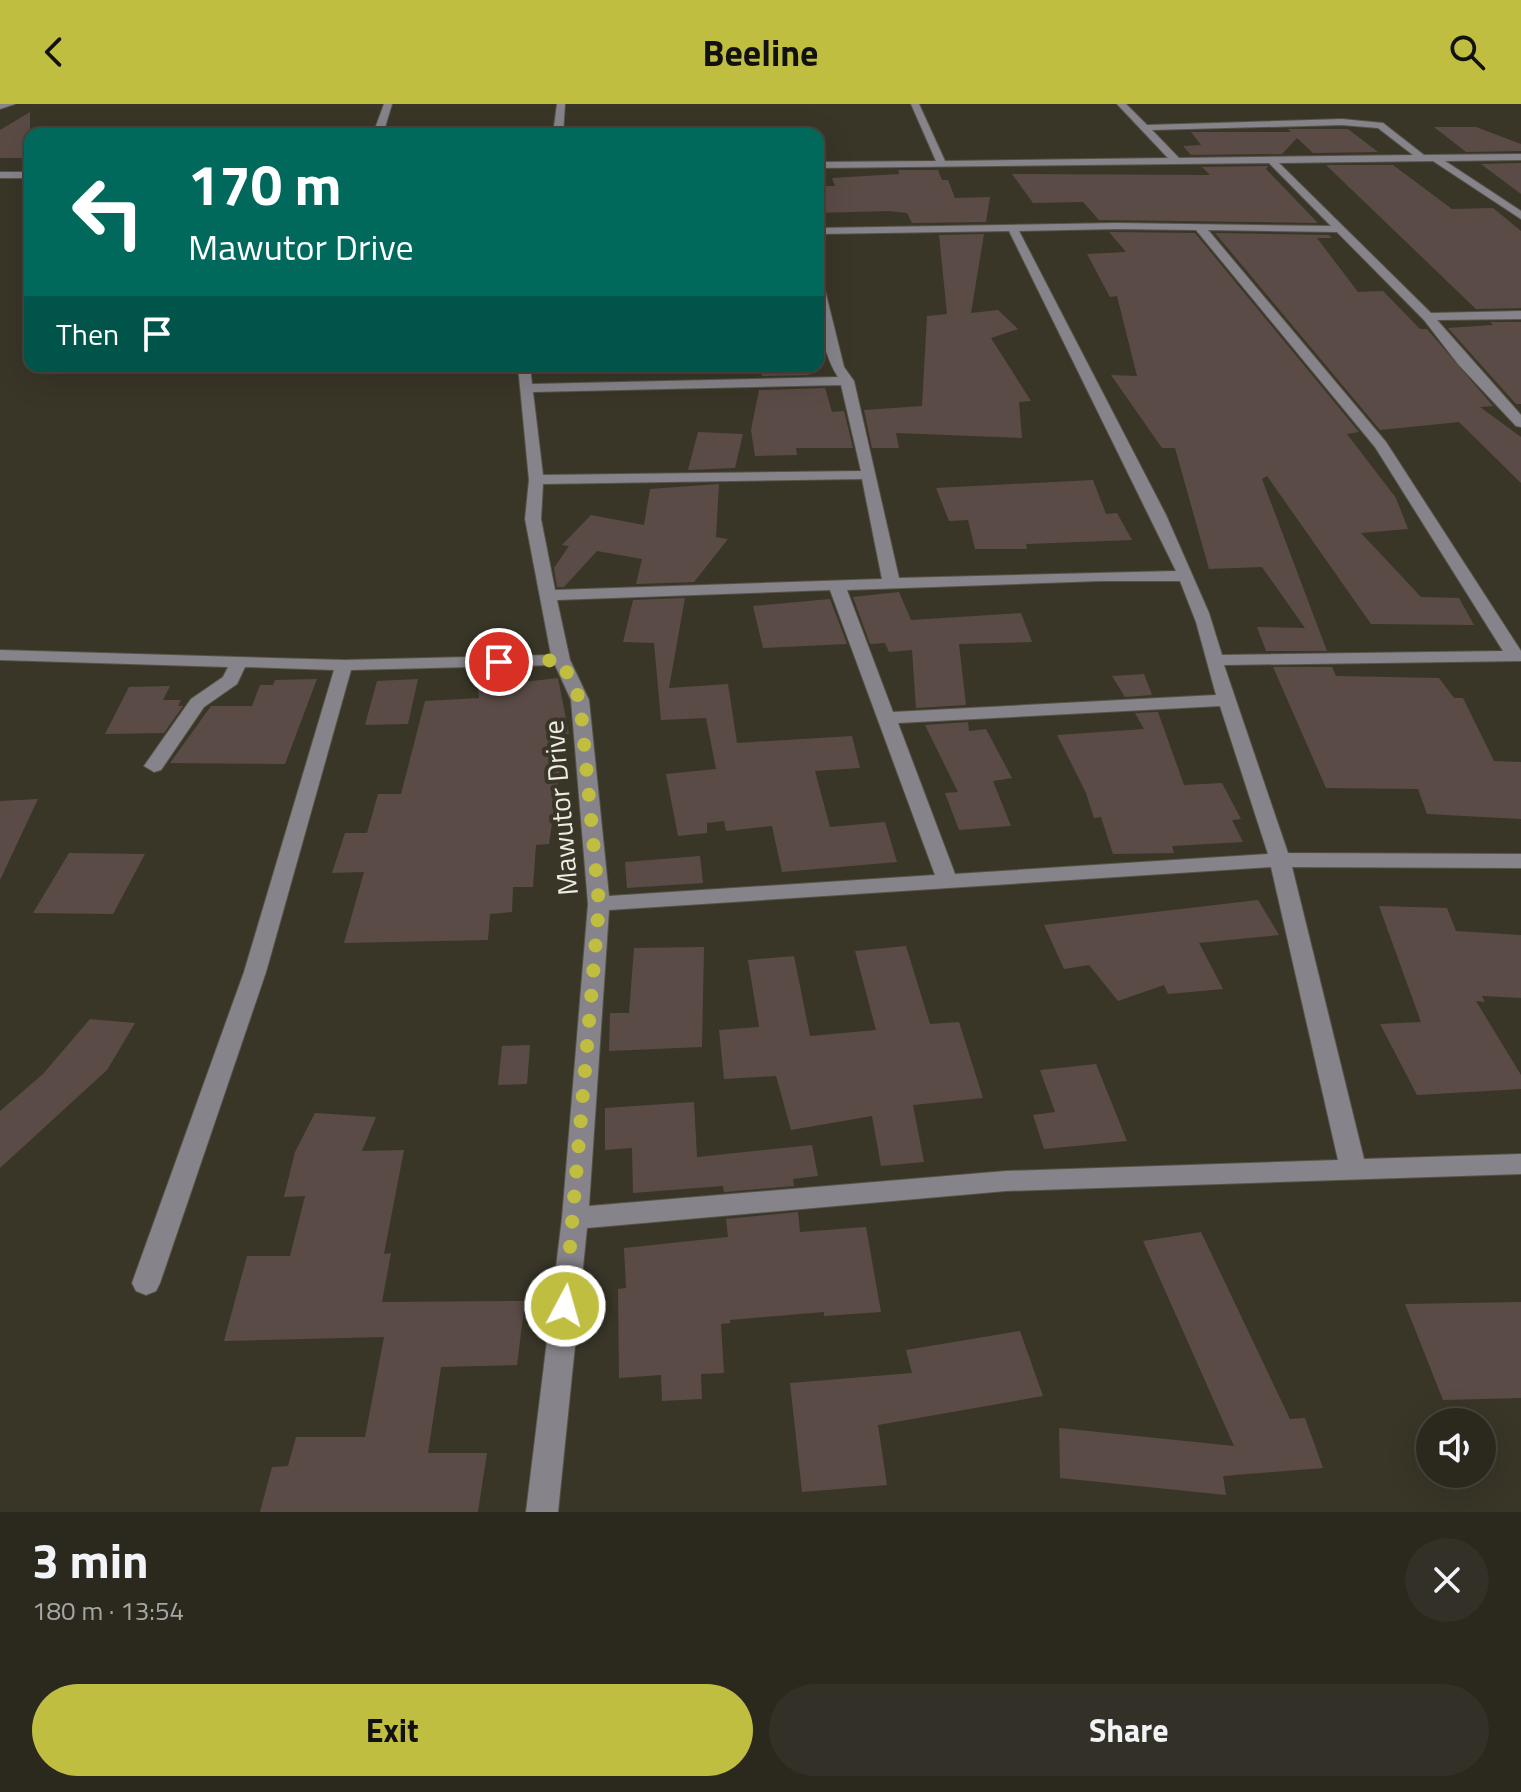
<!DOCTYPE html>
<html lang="en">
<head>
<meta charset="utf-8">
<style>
  body { margin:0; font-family:"Titillium Web",sans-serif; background:#333027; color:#f1f3f6; height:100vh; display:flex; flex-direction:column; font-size:30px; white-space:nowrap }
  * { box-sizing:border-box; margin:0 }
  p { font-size:26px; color:#a6a6a4 }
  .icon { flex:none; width:44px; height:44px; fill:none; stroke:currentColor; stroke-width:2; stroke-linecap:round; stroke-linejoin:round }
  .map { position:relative; height:1408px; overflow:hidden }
  .sheet { display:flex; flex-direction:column; background:#2b281e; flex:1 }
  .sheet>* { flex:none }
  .hud { position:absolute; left:24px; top:24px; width:800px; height:244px; border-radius:16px; box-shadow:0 8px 32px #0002,0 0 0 2px #47443c; background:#00695c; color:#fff; overflow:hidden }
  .buttons { position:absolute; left:1416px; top:1304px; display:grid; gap:16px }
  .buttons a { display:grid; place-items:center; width:80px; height:80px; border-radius:50%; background:#2b281e; box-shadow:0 8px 32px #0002,0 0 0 2px #47443c; font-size:40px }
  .pin { position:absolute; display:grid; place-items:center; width:68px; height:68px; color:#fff; margin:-34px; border:4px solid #fff; border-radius:50%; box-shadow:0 2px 8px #0007 }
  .me { position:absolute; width:88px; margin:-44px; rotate:6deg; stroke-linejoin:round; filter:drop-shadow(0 0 6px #0008) }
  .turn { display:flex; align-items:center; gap:28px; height:168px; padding:0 32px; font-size:36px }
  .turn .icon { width:104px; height:104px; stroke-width:2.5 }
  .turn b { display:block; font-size:56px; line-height:68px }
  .then { display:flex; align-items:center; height:76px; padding:0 32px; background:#0003; gap:16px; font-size:30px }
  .round { display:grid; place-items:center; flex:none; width:84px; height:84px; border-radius:42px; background:#333027 }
  .headline { display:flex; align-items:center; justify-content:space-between; height:136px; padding:0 32px }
  h1 { font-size:48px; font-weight:700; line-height:60px }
  .action { display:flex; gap:16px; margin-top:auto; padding:16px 32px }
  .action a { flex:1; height:92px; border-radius:48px; background:#c0be41; color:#111; font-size:32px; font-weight:700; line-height:92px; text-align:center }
  .action a+a { background:#333027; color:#f1f3f6 }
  header { display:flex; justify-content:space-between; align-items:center; height:104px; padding:0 32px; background:#c0be41; color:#111; font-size:36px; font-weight:700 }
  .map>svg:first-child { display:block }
  .building { fill:#5b4b46 }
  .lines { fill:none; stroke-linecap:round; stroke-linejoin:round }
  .minor-casing { stroke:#565346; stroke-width:2 }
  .minor { fill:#86848a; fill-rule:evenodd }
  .route { stroke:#c0be41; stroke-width:14; stroke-dasharray:0 25.2 }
  .labels { text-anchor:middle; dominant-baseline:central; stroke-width:8; stroke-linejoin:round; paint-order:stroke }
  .street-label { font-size:28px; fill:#edebe3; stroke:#393628 }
</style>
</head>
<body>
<header><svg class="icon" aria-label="back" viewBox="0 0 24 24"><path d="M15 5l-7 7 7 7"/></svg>Beeline<svg class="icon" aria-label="search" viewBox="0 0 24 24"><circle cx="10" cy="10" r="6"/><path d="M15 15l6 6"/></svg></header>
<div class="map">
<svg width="1521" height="1408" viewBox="0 0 1521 1408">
  <rect width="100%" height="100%" fill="#393628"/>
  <!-- building -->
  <g class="building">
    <path d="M30 8V54H0V26Z"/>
    <path d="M1434 23H1476L1521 40V47L1466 48Z"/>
    <path d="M1288 25H1348L1378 48 1313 49 1297 34 1282 50 1191 51 1183 42 1201 41 1191 28H1291Z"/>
    <path d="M1521 59V90L1481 60Z"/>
    <path d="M1326 61H1393L1452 105 1493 104 1521 127V204L1476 205Z"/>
    <path d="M1268 62 1266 65 1318 119 1099 116 1083 98 1033 99 1012 70 1210 71 1202 63Z"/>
    <path d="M898 66H938L942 76H948L955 94 990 93 986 118 912 119 907 109 888 107 818 109V82H835L832 74 899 70Z"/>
    <path d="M1109 128 1195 129 1359 328 1347 330 1396 394 1408 425 1361 429 1421 493 1459 494 1474 521 1371 520 1267 372 1262 375 1327 547H1266L1257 523 1305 524 1262 463 1209 465 1175 344H1162L1111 271 1137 272 1117 192 1110 193 1087 150 1126 148Z"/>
    <path d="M1215 129 1329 131 1332 134H1317L1358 188 1383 187 1420 225H1427L1493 302 1480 303 1521 333V379L1459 318 1380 326Z"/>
    <path d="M984 130 971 209 998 206 1018 225 991 234 1031 297 1019 298 1022 334 896 329 899 344H872L864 306 922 302 927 212 947 210 939 131Z"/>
    <path d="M1490 218H1521V300H1516L1448 224 1493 221Z"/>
    <path d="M763 262H780L811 271 762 272Z"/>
    <path d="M825 284 832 308 844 307 853 344H796L797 351 755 352 751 326 759 286Z"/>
    <path d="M698 328 743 330 735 364 688 366Z"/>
    <path d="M1093 376 1106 410 1117 409 1132 436 1026 440 1027 445H975L968 416 949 417 936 384Z"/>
    <path d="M719 380 716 433 728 435 694 478 636 480 642 455 597 447 564 483H557L554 464 569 442 562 441 591 411 644 421 650 385Z"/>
    <path d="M899 488 911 516 1021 509 1032 538 959 540 966 601 916 604 912 546 889 548 885 539 870 540 853 493Z"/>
    <path d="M685 494 669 584 728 580 737 639 852 632 860 664 815 667 830 723 885 718 897 758 782 768 772 722 726 727 724 717 707 719V729L678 732 666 670 716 665 706 614 661 616 654 539 623 538 633 496Z"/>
    <path d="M830 495 847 540 763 544 753 502Z"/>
    <path d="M1273 563H1332L1336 572 1439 574 1454 594H1463L1494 657 1521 658V715L1427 710 1418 685 1326 684Z"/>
    <path d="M1144 570 1152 591 1125 593 1112 572Z"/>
    <path d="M558 574 569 630H565L549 740 536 741 533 783H513L512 808 490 810 488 836 344 839 364 768 332 769 345 729H367L378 690H401L425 597 479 594 478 583Z"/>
    <path d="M317 575 285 660 170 659 211 602H252L260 581H273L275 576Z"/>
    <path d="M418 575 408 620 365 621 377 577Z"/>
    <path d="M170 582 163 596H181L178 602H183L164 629 105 630 129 583Z"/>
    <path d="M1158 608 1184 681 1222 679 1241 715 1232 716 1243 738 1172 742 1174 749 1113 750 1101 713 1094 714 1086 689 1057 631 1144 625 1135 609Z"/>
    <path d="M968 618 969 627 986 625 1012 674 993 677 1011 722 959 726 945 689 958 688 925 621Z"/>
    <path d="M38 695 0 776V697Z"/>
    <path d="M69 749 145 750 113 810 33 809Z"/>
    <path d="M700 752 703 779 627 784 625 758Z"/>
    <path d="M1258 796 1279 831 1199 839 1223 885 1168 890 1164 881 1118 897 1089 861 1064 865 1044 821Z"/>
    <path d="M1379 802 1447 804 1456 827 1521 831V894L1482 892 1485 898 1476 897 1521 971V985L1417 991 1380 920 1421 918Z"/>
    <path d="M906 842 930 920 959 918 983 994 913 1001 924 1058 881 1062 872 1012 791 1026 776 972 724 975 719 926 759 923 748 856 794 852 810 932 876 926 855 847Z"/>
    <path d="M704 843 702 943 609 947 610 909H629L634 844Z"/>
    <path d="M90 915 135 919 107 966 0 1064V1007L43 970Z"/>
    <path d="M530 941 527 980 498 981 502 942Z"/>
    <path d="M1096 960 1127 1037 1044 1045 1033 1011 1055 1008 1040 966Z"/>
    <path d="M694 998 697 1053 812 1041 818 1072 793 1075 794 1082 724 1088 723 1082 633 1089 632 1044 605 1046V1004Z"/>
    <path d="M315 1009 376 1013 362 1047 404 1046 384 1150 391 1149 382 1198 525 1197 517 1261 441 1263 428 1349H487L478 1408H260L272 1363 288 1362 296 1333H365L384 1233 224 1237 247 1152H290L305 1092 284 1093 295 1048Z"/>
    <path d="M798 1108 800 1128 866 1123 881 1208 824 1212V1208L730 1216V1219L721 1220 724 1269 701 1270 702 1295 662 1297 661 1271 619 1274 618 1185 626 1184 624 1144 728 1133 726 1115Z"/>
    <path d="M1201 1128 1290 1315 1305 1314 1323 1364 1223 1372 1226 1391 1060 1374 1059 1324 1234 1342 1143 1137Z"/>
    <path d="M1521 1198V1294L1443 1296 1405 1200Z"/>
    <path d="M1020 1227 1043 1292 878 1321 887 1381 802 1388 790 1279 912 1269 906 1246Z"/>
  </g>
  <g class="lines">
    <defs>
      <g id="minor">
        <path d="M0 0H15L0 5Z"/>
        <path d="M384 0H392L383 30H373Z"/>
        <path d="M557 0H565L563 30H553Z"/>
        <path d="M911 0H919L945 57 1168 54 1117 0H1126L1147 21 1342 15 1383 19 1424 51 1521 50V56L1445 57 1521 107V115L1433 57 1279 59 1431 209 1521 207V215L1437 216 1521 311V323L1516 322 1458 260 1424 216 1337 128 1208 126 1386 338 1521 547V557L1224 561 1288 749 1521 750V764L1292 763 1364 1055 1521 1050V1070L1006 1087 587 1124 558 1408H526L562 1114 588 800 571 596 555 561 351 566 266 868 160 1179 156 1187 146 1191 136 1187 132 1179 244 868 334 566 245 563 237 580 204 603 161 666 154 668 144 662 191 595 223 573 228 563 0 556V546L344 556 551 551 525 415 529 376 518 262H530L532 280 838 273C821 247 818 209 818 179L824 182 844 263 854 277 899 474 1176 467 1009 127 818 130V124L1116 119 1331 122 1269 59 818 64V58L936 57ZM1342 21 1378 24 1413 51 1179 54 1152 26ZM1116 125 1196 126 1375 343 1503 547 1222 551 1209 509 1166 411 1019 127ZM841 281 861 367 543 371 533 288ZM862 375 882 475 555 486 541 415 543 380ZM1100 477H1180L1196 518 1216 591 893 608 847 486ZM830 486 935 771 609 792 589 596 570 556 557 496ZM1220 602 1268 750 955 770 898 619ZM1271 763 1338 1056 1006 1067 589 1102 609 806Z"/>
        <rect x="0" y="68" width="30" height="6"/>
      </g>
    </defs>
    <!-- minor casing -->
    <use href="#minor" class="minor-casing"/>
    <!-- minor -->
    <use href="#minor" class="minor"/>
  </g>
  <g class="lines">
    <!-- route -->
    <path class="route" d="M499 558 561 556 580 596 599 800 565 1202"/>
  </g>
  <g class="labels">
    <!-- street labels -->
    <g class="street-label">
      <text transform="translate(560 704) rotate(-95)">Mawutor Drive</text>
    </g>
  </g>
</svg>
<div class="buttons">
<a><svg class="icon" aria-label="sound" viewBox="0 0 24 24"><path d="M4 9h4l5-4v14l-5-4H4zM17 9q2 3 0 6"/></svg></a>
</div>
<div class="pin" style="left:499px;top:558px;background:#d93025"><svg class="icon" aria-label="arrive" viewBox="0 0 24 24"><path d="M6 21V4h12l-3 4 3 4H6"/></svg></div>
<svg class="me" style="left:565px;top:1202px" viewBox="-20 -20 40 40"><circle r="17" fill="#c0be41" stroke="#fff" stroke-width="3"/><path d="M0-11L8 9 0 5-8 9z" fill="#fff"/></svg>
<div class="hud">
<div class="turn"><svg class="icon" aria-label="left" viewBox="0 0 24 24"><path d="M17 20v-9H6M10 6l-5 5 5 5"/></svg><div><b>170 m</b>Mawutor Drive</div></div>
<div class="then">Then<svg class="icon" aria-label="arrive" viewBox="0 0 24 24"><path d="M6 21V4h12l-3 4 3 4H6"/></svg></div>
</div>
</div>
<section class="sheet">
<div class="headline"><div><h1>3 min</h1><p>180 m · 13:54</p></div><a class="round"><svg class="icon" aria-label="close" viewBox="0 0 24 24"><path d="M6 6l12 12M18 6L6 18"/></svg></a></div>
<div class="action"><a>Exit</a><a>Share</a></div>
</section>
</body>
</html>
